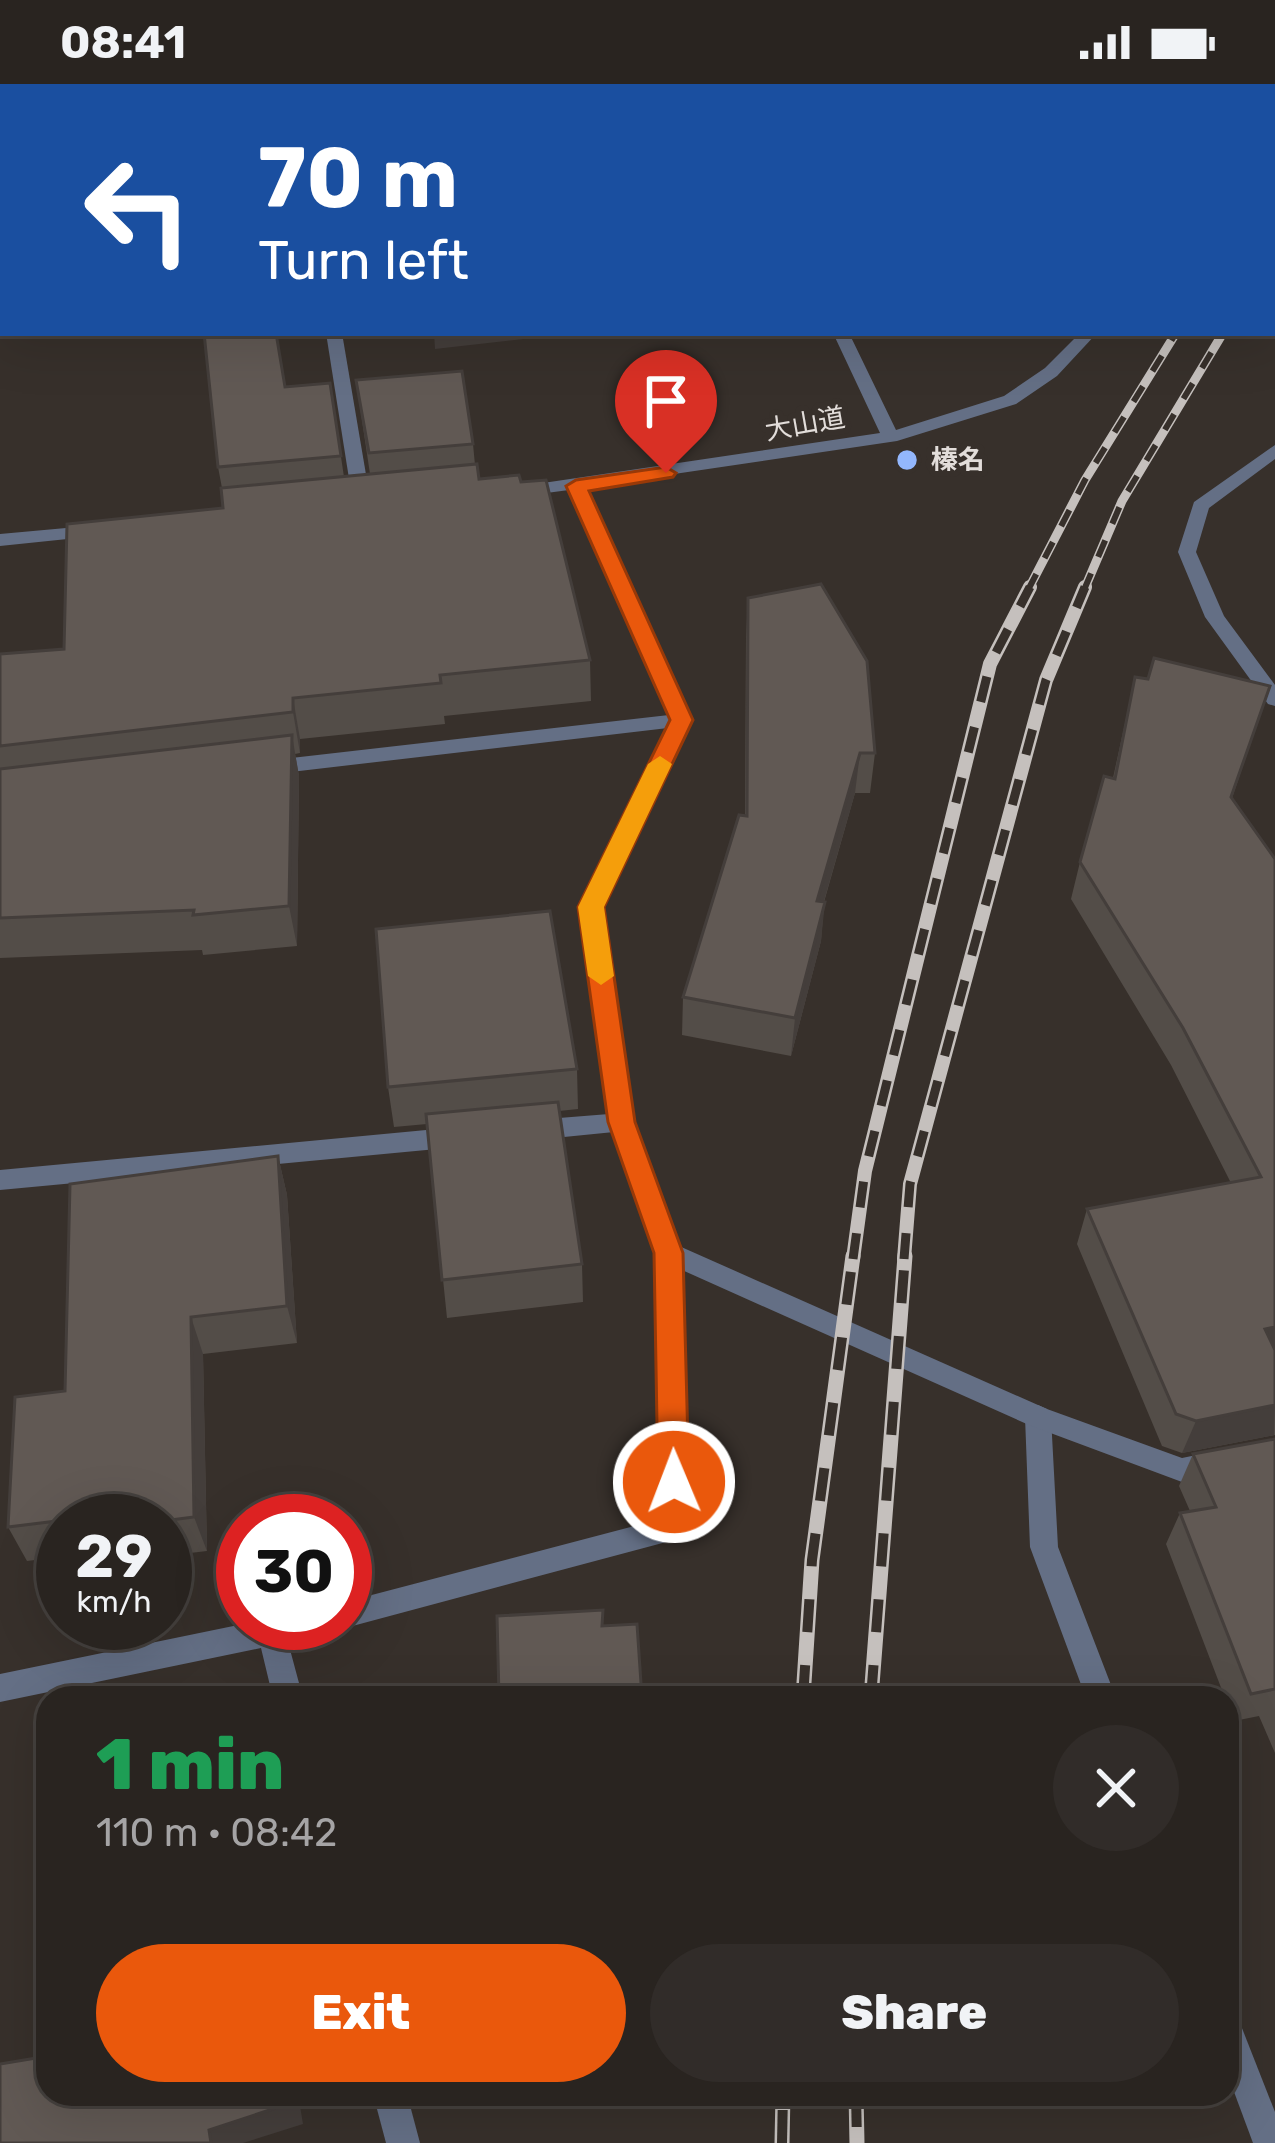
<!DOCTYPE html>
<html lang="en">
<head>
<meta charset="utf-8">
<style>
  body { margin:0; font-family:Rubik,"Noto Sans JP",sans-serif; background:#312c29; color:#f1f3f6; height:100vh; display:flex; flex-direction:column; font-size:45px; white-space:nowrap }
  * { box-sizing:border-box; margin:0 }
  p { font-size:39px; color:#a5a4a5 }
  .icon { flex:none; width:66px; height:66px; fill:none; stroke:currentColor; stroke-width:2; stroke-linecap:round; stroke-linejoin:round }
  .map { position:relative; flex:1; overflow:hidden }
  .drawer { position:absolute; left:36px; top:1602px; width:1203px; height:420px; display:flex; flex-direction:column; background:#292420; border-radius:36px; box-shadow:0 12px 48px #0002,0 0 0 3px #45413e }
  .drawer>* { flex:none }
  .hud { position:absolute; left:0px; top:0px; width:1275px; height:252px; box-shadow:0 12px 48px #0002,0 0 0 3px #45413e; background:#1a4fa0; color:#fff; overflow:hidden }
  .speed { position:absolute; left:36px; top:1410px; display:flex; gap:24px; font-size:60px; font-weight:700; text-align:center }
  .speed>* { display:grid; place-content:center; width:156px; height:156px; border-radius:50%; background:#292420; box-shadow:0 12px 48px #0002,0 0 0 3px #45413e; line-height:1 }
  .speed small { font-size:30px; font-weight:400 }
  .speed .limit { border:18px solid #d22; background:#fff; color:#111 }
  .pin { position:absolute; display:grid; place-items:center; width:102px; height:102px; color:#fff; margin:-123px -51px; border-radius:50% 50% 50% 0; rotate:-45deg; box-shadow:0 0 12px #0007 }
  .pin .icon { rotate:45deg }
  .me { position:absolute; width:132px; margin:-66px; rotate:359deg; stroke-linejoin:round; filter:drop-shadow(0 0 9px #0008) }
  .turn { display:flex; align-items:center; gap:42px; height:252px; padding:0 60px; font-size:54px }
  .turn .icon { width:156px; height:156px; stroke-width:2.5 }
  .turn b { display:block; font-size:84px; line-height:102px }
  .round { display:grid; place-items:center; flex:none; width:126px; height:126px; border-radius:63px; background:#312c29 }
  .headline { display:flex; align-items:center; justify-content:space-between; height:204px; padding:0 60px }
  h1 { font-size:72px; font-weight:800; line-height:90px; color:#1e9e55 }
  .cta { display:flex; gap:24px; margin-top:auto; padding:24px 60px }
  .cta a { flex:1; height:138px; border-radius:72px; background:#ea580c; color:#fff; font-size:48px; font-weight:800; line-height:138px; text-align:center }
  .cta a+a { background:#312c29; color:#f1f3f6 }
  .status { display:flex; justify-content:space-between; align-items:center; height:84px; padding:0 60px; background:#292420; direction:ltr }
  .status svg { height:33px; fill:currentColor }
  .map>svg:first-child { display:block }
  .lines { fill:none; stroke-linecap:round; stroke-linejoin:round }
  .lane { fill:#646f85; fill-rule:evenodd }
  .street { fill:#646f85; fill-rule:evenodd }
  .rail-far2-casing { stroke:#c5c0bd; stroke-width:9 }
  .rail-far1-casing { stroke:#c5c0bd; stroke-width:14 }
  .rail-casing { stroke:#c5c0bd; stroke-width:15 }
  .rail-far2 { stroke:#37302b; stroke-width:6; stroke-dasharray:18; stroke-linecap:butt }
  .rail-far1 { stroke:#37302b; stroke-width:9; stroke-dasharray:26; stroke-linecap:butt }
  .rail { stroke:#37302b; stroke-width:10; stroke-dasharray:33; stroke-linecap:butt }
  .wall { fill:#534d48 }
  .shaded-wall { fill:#443e3b }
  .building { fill:#615954; stroke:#443e3b; stroke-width:3 }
  .route { fill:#ea580c; stroke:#983908; stroke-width:3 }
  .slow { fill:#f59e0b }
  .poi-dot { fill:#93b7fd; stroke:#37302b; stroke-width:4.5 }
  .labels { text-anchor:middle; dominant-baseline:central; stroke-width:12; stroke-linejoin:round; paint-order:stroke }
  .far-street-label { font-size:27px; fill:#e2ddda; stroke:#37302b }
  .far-poi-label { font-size:27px; font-weight:bold; fill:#e2ddda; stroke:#37302b; text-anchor:start }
</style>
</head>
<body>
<div class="status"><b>08:41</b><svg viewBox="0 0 49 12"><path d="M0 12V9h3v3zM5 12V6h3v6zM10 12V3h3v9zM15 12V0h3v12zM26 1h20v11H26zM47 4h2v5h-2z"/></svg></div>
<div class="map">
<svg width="1275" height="2059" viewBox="0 0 1275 2059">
  <rect width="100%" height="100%" fill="#37302b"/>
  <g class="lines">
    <!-- lane -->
    <g class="lane">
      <path d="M1038 1321 1047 1325 1051 1333 1058 1463 1116 1614H1086L1030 1463 1025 1333 1029 1325Z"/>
      <path d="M1227 1929 1238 1934 1275 2028V2059H1253L1227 1989Z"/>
    </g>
    <!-- street -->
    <g class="street">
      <path d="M1260 0H1275V7L1272 3Z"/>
      <path d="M326 249H342L371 420 362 426 353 420Z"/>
      <path d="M833 249H849L896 346 1004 312 1045 284 1080 249H1097L1057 292 1016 320 897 357 586 403 692 636 602 823 634 1038 679 1162 1047 1325 1182 1374 1275 1355V1379L1182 1398 1029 1341 682 1186 689 1444 685 1453 345 1544 334 1539H345V1518L661 1435 656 1169 614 1048 534 1056 525 1053 522 1046 525 1039 534 1036 609 1030 580 823 668 644 265 691 255 684 265 677 669 631 569 406 516 413 507 408 516 403 880 349Z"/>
      <path d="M1275 361V375L1209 424 1196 468 1224 532 1275 601V622L1268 620 1205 533 1178 468 1194 418Z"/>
      <path d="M99 441 106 443V451L0 462V450Z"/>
      <path d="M458 1043 467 1046 470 1053 467 1060 458 1063 0 1106V1086Z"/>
      <path d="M248 1539H328L324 1549 288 1558 303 1614H273L261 1564 0 1618V1590Z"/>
      <path d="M373 2010H407L420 2059H386Z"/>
    </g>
    <defs>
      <g id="rail-far2">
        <path d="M1028 506 1085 396 1176 249"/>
        <path d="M1084 506 1122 417 1223 249"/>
      </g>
      <g id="rail-far1">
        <path d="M853 1175 865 1087 990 580 1030 503"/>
        <path d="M904 1175 910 1100 1046 596 1085 503"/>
      </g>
      <g id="rail">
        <path d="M803 1614 812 1476 853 1172"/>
        <path d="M871 1614 905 1172"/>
        <path d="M856 2010 857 2059"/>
        <path d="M782 2059 783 2010"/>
      </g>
    </defs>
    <!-- rail-far2 casing -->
    <use href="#rail-far2" class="rail-far2-casing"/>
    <!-- rail-far1 casing -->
    <use href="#rail-far1" class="rail-far1-casing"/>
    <!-- rail casing -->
    <use href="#rail" class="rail-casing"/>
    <!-- rail-far2 -->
    <use href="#rail-far2" class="rail-far2"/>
    <!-- rail-far1 -->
    <use href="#rail-far1" class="rail-far1"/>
    <!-- rail -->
    <use href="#rail" class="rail"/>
  </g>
  <!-- wall -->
  <g class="wall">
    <path d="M0 0H775L761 3H3V63L0 58Z"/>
    <path d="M356 296 473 360 475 381 479 395 590 576 591 617 444 632 445 640 300 655V669L295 670 299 692 297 862 203 871 202 866 0 874V570L64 565 223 424 222 404 218 383 285 303 330 299 344 393 370 390Z"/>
    <path d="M748 514 875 669 870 709H855L824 818 821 857 791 972 682 951 683 913 745 732 746 553Z"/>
    <path d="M1135 593 1270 602 1232 714 1275 775V1351L1182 1369 1162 1362 1077 1160 1087 1125 1231 1099 1171 981 1071 815 1080 778 1113 694Z"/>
    <path d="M577 985 578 1025 559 1027 582 1180 583 1218 447 1234 427 1040 394 1043 388 1003Z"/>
    <path d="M278 1072 287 1111 297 1259 203 1270 207 1467 165 1472V1437H63V1478L60 1473 27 1477 8 1443 65 1307Z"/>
    <path d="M1275 1355V1669L1259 1632 1234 1637 1227 1614H1225L1166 1460 1180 1429 1190 1427 1179 1402 1193 1370Z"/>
  </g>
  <!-- shaded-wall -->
  <g class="shaded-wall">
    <path d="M597 0H775L761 3H588Z"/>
    <path d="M434 249H578L435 265Z"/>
    <path d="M293 614 300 655V669L293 628Z"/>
    <path d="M292 651 299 692 297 862 289 822Z"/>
    <path d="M860 669 855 709 813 855 817 817Z"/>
    <path d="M825 818 821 857 791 972 795 934Z"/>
    <path d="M278 1072 287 1111 297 1259 287 1222Z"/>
    <path d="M191 1233 203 1270 207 1467 194 1433Z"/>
    <path d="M1275 1243V1273L1265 1245Z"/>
    <path d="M1275 1321 1274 1351 1182 1369 1196 1337Z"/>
    <path d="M290 2010H298L303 2040 243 2059H211L209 2046Z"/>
  </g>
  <!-- building -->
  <g class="building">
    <path d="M0 0H597L589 3H3V38L0 34Z"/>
    <path d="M204 249H276L285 303 330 299 341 372 218 383Z"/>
    <path d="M462 287 473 360 369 369 356 296Z"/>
    <path d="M477 380 479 395 519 391 521 398 546 396 590 576 440 591 441 599 293 614V628L0 662V570L64 565 67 440 223 424 221 404Z"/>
    <path d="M821 500 867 577 875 669H860L817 817 825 818 795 934 683 913 739 731 747 732 748 514Z"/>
    <path d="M1154 574 1270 602 1231 713 1275 775V1243L1265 1245 1275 1266V1321L1196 1337 1176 1330 1087 1125 1261 1093 1183 944 1080 778 1104 692 1115 695 1135 593 1148 595Z"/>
    <path d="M292 651 289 822 193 831 194 826 0 834V685Z"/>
    <path d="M550 827 577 985 388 1003 376 845Z"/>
    <path d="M558 1018 582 1180 442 1196 426 1030Z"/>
    <path d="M278 1072 287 1222 191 1233 194 1433 163 1437H63V1461L55 1462 57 1437 8 1443 15 1313 65 1307 70 1100Z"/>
    <path d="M1275 1355V1605L1251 1610 1180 1429 1216 1423 1193 1370Z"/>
    <path d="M603 1526 602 1542 637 1540 642 1614H499L497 1532Z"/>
    <path d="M48 1972V2010H290L291 2019 209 2046 211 2059H0V1980Z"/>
  </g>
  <!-- route -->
  <path class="route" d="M666 383 676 389 673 393 589 407 693 636 604 823 635 1038 683 1169 689 1398 685 1408 674 1412 663 1408 658 1398 654 1169 608 1038 578 823 670 636 566 402 576 396Z"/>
  <!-- slow -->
  <path class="slow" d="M660 672 672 680 604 823 614 892 601 901 588 892 578 823 648 680Z"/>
  <!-- markers -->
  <circle class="poi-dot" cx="907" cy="376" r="12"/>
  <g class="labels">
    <!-- far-street labels -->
    <g class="far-street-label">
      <text transform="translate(805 340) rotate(-10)">大山道</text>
    </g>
    <!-- far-poi labels -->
    <g class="far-poi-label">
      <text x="931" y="376">榛名</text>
    </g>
  </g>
</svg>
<div class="speed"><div>29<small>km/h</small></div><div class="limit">30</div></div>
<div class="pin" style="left:666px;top:389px;background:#d93025"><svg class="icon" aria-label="arrive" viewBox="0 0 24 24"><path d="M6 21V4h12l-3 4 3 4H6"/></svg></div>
<svg class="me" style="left:674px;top:1398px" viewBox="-20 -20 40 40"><circle r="17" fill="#ea580c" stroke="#fff" stroke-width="3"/><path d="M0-11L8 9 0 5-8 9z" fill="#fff"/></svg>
<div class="hud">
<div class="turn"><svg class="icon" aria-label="left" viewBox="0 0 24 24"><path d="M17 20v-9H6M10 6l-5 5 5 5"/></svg><div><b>70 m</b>Turn left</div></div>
</div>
<section class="drawer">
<div class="headline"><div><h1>1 min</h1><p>110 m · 08:42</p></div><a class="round"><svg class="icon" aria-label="close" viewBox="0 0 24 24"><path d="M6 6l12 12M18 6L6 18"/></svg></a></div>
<div class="cta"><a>Exit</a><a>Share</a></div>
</section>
</div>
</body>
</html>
